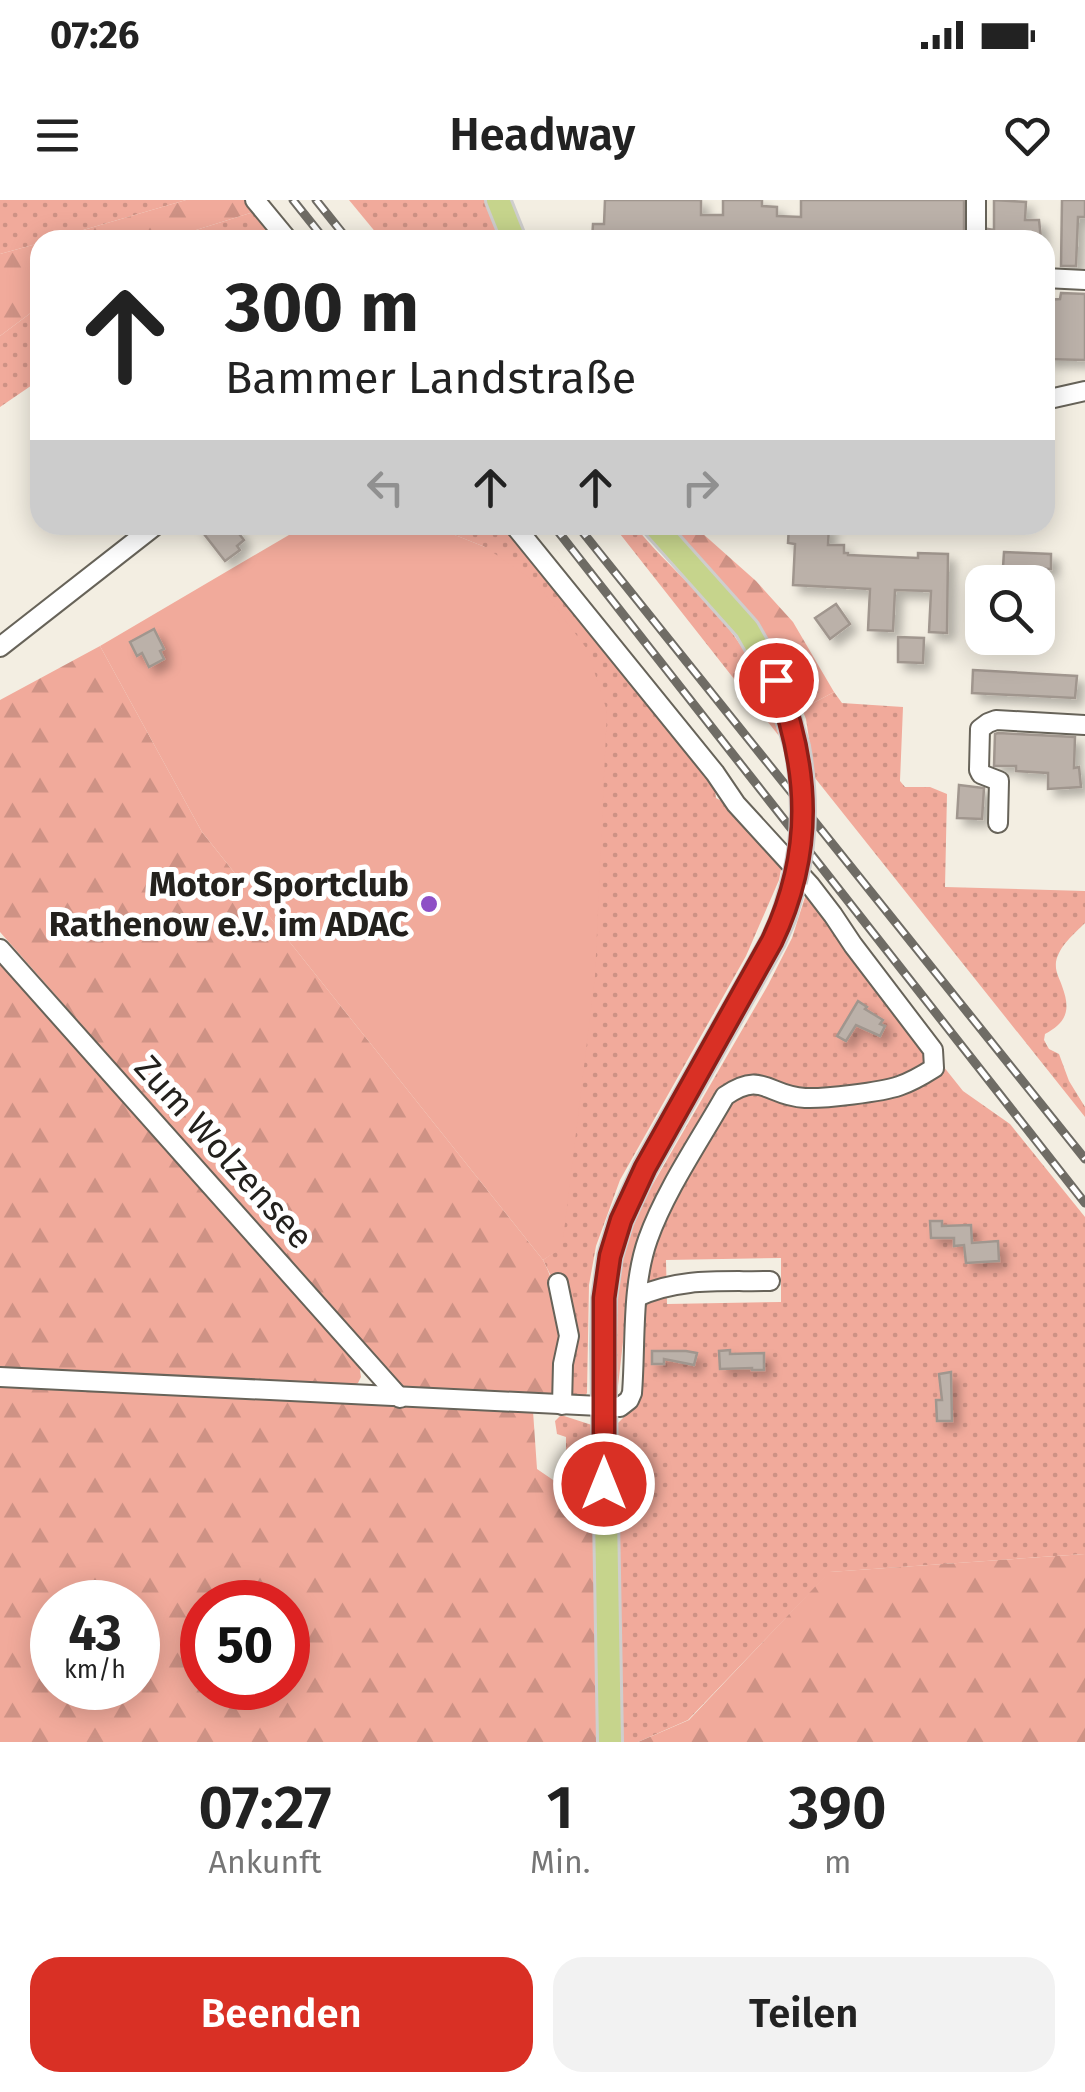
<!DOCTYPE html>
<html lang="de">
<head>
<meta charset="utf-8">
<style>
  body { margin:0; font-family:"Fira Sans",sans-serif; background:#f2f2f2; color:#222; height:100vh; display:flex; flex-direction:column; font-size:38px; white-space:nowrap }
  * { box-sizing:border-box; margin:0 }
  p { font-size:32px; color:#767676 }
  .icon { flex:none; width:55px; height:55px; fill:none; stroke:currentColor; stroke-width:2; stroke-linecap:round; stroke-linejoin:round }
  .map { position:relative; height:1542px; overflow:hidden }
  .side { display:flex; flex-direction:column; background:#fff; flex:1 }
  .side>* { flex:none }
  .hud { position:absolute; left:30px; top:30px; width:1025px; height:305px; border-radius:30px; box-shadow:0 5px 25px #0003; background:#fff; color:#222; overflow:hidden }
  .controls { position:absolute; left:965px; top:365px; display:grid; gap:20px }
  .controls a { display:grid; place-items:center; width:90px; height:90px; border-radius:20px; background:#fff; box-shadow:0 5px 25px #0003; font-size:50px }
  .speed { position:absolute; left:30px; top:1380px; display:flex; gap:20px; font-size:50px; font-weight:700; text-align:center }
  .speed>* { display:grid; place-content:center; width:130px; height:130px; border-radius:50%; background:#fff; box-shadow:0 5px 25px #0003; line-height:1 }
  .speed small { font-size:25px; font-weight:400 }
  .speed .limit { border:15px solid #d22; background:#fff; color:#111 }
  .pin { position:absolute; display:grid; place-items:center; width:85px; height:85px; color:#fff; margin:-42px; border:5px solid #fff; border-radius:50%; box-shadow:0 2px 10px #0007 }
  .me { position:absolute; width:110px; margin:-55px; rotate:0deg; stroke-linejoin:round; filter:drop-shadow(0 0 8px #0008) }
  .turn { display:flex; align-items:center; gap:35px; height:210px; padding:0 30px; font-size:45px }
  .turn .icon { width:130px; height:130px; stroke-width:2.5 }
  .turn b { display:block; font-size:70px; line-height:85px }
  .lanes { display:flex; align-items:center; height:95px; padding:0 30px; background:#0003; justify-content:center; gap:50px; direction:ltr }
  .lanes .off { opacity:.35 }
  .eta { display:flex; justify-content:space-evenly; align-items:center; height:170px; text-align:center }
  .eta b { font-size:60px; font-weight:600; line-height:70px }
  .primary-button { display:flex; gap:20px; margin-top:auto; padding:20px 30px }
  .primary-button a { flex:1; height:115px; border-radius:30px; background:#d93025; color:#fff; font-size:40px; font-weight:600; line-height:115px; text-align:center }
  .primary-button a+a { background:#f2f2f2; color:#222 }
  .status { display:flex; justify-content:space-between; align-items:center; height:70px; padding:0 50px; background:#fff; direction:ltr }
  .status svg { height:28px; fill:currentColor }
  header { display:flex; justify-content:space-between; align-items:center; height:130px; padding:0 30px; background:#fff; font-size:45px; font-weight:600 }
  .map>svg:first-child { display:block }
  .grass { fill:url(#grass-dots); fill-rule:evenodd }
  .forest { fill:url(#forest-firs); fill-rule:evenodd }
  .pitch { fill:#f1aa9b }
  .building { fill:#bbb1a9; stroke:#a0968e; stroke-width:2.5; filter:url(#shadow) }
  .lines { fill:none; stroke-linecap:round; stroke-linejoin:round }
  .minor-casing { stroke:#676359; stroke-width:22 }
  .major-casing { stroke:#cfcecd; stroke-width:28 }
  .minor { stroke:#fff; stroke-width:18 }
  .major { stroke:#c6d48c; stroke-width:22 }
  .rail-casing { stroke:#6f6c65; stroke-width:9 }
  .rail { stroke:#fff; stroke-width:5; stroke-dasharray:15; stroke-linecap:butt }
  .major-bridge-casing { stroke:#cfcecd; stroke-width:28; stroke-linecap:butt }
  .major-bridge { stroke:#c6d48c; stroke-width:22 }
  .route-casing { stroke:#8d1f18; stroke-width:25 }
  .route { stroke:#d93025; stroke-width:18 }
  .poi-dot { fill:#8e50c6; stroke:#fff; stroke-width:4 }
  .labels { text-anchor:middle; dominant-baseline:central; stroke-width:10; stroke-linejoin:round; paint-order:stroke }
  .poi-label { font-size:35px; font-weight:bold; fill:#23211d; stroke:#fff; text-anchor:end }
  .street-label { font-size:35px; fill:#23211d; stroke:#fff }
</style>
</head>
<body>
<div class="status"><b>07:26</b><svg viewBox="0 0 49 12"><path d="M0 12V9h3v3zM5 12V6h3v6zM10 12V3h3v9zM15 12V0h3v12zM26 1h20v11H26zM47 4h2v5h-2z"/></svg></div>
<header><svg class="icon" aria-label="menu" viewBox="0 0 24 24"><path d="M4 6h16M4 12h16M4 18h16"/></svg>Headway<svg class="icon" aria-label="heart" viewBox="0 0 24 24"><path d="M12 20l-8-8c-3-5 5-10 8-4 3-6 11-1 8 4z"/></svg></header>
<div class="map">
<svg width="1085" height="1542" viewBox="0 0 1085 1542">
  <defs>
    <pattern id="grass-dots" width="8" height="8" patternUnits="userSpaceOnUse" patternTransform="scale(2.5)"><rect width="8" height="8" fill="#f1aa9b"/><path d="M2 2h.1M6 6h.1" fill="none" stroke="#ce9285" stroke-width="1.8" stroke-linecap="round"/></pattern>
    <pattern id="forest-firs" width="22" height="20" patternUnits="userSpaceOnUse" patternTransform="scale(2.5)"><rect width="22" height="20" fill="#f1aa9b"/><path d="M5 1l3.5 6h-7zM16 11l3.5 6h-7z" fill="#ce9285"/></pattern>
    <filter id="shadow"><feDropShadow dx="7" dy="7" stdDeviation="5" flood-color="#0004"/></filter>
  </defs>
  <rect width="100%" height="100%" fill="#f3eee2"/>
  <!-- grass -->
  <g class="grass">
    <path d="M0 0H186L49 40H40V43L0 54Z"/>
    <path d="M349 0H489L506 40H382Z"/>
    <path d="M260 10 283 40H164Z"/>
    <path d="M40 106V166L38 181 0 207V136Z"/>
    <path d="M430 325H505L714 581 716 598 727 604 782 664 779 680 746 756 620 980 596 1046 589 1085 587 1193 585 1196H559L555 1084 543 1060 562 1047 485 347Z"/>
    <path d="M613 325H634C668 368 714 402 743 449 760 476 770 505 779 536Z"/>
    <path d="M834 492 842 503 903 507 900 581 905 587H930L947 594 945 687 1085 691V723C1074 734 1059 746 1056 762 1055 772 1059 777 1062 786 1071 810 1067 822 1045 834L1044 840 1049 849 1059 854 1069 881 1085 907V917L815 578 806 519 802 509Z"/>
    <path d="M806 694 963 891 1010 924 1085 1017V1354L830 1372 688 1520 638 1542H618L611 1230 640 1201 641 1143 629 1089 617 1195 612 1196 615 1094 622 1052 646 996 768 785 792 738ZM781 1058V1102L667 1104 666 1060Z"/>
    <path d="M561 1215 595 1226 597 1265 588 1272 566 1266V1237L557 1234 555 1221Z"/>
  </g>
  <!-- forest -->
  <g class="forest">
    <path d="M186 0H251L260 10 164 40H49Z"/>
    <path d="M40 43V106L0 136V54Z"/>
    <path d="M666 325H693L756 381 793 422 834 492 802 509 761 433 724 386Z"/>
    <path d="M100 446 202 632 543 1060C567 1107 561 1145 559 1196L409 1190 390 1175 0 732V500Z"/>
    <path d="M0 757 359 1164 361 1177 358 1183 349 1187 0 1174Z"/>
    <path d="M0 1182 533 1211 537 1269 559 1284 583 1287 597 1307 603 1542H0ZM52 1402H138V1488H52ZM202 1402H288V1488H202Z"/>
    <path d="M1085 1354V1542H638L689 1520 829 1372Z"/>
  </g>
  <!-- pitch -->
  <path class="pitch" d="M306 325H345L351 330 363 325H430L485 347 537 383 587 449 607 511 595 776 562 1048 543 1060 202 632 100 446Z"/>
  <!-- building -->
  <g class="building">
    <path d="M605 0H701V15H723V0H762V6L777 7V16L801 17V0H964V40H592L593 24H604Z"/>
    <path d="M994 0 1026 2 1025 20H1039L1041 39 1014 38 1013 40H988V29L994 30Z"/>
    <path d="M1062 0H1085V17H1078L1076 66H1061Z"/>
    <path d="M1061 93 1085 94V160L1045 159V100L1060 99Z"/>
    <path d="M197 325H232L244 340 237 346 240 350 225 361Z"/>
    <path d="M789 325 829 326 828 345H844V353H848V355L918 358V353L948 354 947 433 929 432 931 391 895 390 893 431 868 430 870 389 793 385 795 344 788 343Z"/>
    <path d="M1004 352 1051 354V369L1003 367Z"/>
    <path d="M836 404 850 424 830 439 815 418Z"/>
    <path d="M154 429 164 449 160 451 164 459 149 467 142 453 137 456 130 442Z"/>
    <path d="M898 437 924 438 923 463 898 462Z"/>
    <path d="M973 470 1077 476 1075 498 972 493Z"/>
    <path d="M998 533 1075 537 1074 568 1079 567 1081 587 1048 589V573L1016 571V566H994L995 534Z"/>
    <path d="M959 585 984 588 982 619 957 618Z"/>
    <path d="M858 801 867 807 865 809 883 820 880 824 885 826 880 836 856 825 846 841 837 836Z"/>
    <path d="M930 1021H942V1026L971 1025 972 1043 998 1041 999 1061 966 1063 964 1045 954 1046V1038H931Z"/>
    <path d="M730 1150V1154L764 1153V1170H752V1168L720 1169 719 1151Z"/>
    <path d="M652 1151H686L697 1153 694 1165 664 1159V1164H652Z"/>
    <path d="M951 1172 952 1221H937L936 1200H942L939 1174Z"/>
  </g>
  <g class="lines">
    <defs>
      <g id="minor">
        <path d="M255 0 288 40"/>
        <path d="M976 0V40"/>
        <path d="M1045 78 1085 80"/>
        <path d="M1045 200 1085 191"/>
        <path d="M0 447 156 325"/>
        <path d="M998 623 999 581 981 574 979 570 980 529 988 523 996 520 1085 525"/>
        <path d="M0 749 400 1198"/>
        <path d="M558 1083 569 1136 563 1164 562 1205"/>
        <path d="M637 1097C680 1077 724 1082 770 1081"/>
        <path d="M0 1177 620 1207 629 1200 632 1193C636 1143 631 1087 648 1039 665 991 700 940 725 896 763 870 767 896 805 898 824 899 882 892 899 886 911 882 923 875 934 868L933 850 853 745 833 715 810 685 736 604 715 573 514 325"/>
      </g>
      <g id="major">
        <path d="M498 0 514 40"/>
        <path d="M654 325 747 429 776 480 797 547"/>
        <path d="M610 1542 603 1146 604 1099 610 1056 621 1020 645 968 773 741 784 716 794 681"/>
      </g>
    </defs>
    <!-- minor casing -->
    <use href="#minor" class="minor-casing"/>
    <!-- major casing -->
    <use href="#major" class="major-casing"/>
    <!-- minor -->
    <use href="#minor" class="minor"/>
    <!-- major -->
    <use href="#major" class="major"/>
    <defs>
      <g id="rail">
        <path d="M293 0 325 40"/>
        <path d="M316 0 348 40"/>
        <path d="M553 325 1085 1003"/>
        <path d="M577 325 1085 959"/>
      </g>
    </defs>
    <!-- rail casing -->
    <use href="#rail" class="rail-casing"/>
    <!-- rail -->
    <use href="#rail" class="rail"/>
    <defs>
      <path id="major-bridge" d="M794 681C806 637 805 592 797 547"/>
    </defs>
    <!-- major-bridge casing -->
    <use href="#major-bridge" class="major-bridge-casing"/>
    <!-- major-bridge -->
    <use href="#major-bridge" class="major-bridge"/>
  </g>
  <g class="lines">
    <defs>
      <path id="route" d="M604 1284V1098L610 1056 621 1020 645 968 772 741C814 652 810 570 776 480"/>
    </defs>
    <!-- route casing -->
    <use href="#route" class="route-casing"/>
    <!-- route -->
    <use href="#route" class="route"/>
  </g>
  <!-- markers -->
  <circle class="poi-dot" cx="429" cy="704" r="10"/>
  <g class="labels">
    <!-- poi labels -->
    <g class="poi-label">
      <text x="409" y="684">Motor Sportclub<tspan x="409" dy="40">Rathenow e.V. im ADAC</tspan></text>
    </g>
    <!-- street labels -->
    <g class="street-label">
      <text transform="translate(224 952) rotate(48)">Zum Wolzensee</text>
    </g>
  </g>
</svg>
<div class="controls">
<a><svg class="icon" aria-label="search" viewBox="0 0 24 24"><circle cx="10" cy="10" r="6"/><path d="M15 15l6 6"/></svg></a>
</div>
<div class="speed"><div>43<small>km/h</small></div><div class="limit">50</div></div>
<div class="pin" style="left:776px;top:480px;background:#d93025"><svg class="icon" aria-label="arrive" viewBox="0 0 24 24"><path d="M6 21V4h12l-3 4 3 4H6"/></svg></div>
<svg class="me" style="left:604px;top:1284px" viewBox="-20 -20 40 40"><circle r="17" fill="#d93025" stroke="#fff" stroke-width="3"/><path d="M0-11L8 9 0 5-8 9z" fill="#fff"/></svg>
<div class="hud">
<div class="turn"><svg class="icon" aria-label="ahead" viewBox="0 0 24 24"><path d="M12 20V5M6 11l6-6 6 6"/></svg><div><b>300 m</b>Bammer Landstraße</div></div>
<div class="lanes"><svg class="icon off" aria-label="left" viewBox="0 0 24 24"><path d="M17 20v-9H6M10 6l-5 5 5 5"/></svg><svg class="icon" aria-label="ahead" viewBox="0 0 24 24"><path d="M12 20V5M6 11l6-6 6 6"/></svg><svg class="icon" aria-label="ahead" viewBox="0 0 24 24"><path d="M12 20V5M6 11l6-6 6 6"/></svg><svg class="icon off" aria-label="right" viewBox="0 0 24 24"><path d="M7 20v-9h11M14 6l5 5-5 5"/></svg></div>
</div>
</div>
<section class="side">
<div class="eta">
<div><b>07:27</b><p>Ankunft</p></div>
<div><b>1</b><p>Min.</p></div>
<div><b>390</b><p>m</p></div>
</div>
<div class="primary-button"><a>Beenden</a><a>Teilen</a></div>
</section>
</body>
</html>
